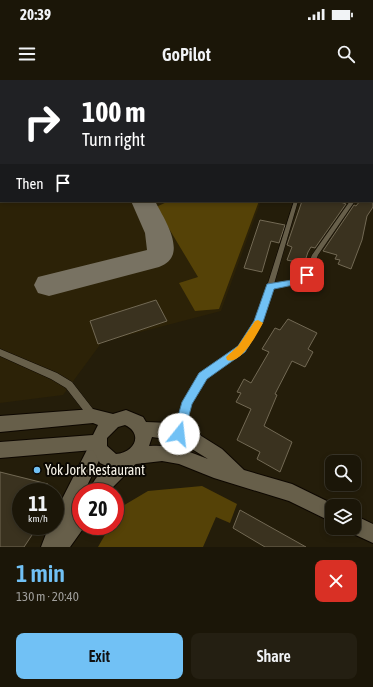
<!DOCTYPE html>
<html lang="en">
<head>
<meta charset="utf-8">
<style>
  body { margin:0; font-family:"Asap Condensed",sans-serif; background:#241f12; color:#f1f3f6; height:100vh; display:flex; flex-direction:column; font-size:15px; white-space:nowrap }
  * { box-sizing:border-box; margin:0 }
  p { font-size:13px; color:#a09f9c }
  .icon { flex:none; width:22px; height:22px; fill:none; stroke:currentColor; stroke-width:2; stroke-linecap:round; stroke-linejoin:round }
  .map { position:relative; height:467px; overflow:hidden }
  .drawer { display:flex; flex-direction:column; background:#1b1608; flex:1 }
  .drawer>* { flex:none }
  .guide { position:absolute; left:0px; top:0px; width:373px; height:122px; box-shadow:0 2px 6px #0003,0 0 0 1px #393529; background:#202124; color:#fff; overflow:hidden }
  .fabs { position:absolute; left:325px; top:375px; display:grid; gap:8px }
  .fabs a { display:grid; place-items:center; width:36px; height:36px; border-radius:8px; background:#1b1608; box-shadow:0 2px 6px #0003,0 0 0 1px #393529; font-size:20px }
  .speed { position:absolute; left:12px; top:403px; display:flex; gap:8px; font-size:20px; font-weight:700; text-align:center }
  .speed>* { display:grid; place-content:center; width:52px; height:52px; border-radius:50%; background:#1b1608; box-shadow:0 2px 6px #0003,0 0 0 1px #393529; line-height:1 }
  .speed small { font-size:10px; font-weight:400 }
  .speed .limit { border:6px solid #d22; background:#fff; color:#111 }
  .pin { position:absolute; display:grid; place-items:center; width:34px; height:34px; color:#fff; margin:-17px; border-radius:8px; box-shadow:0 2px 6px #0006 }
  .me { position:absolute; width:44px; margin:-22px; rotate:16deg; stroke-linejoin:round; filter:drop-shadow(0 0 3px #0008) }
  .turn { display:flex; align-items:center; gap:14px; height:84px; padding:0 16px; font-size:18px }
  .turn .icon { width:52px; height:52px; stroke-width:2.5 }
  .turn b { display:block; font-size:28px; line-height:34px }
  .then { display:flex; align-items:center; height:38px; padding:0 16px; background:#0003; gap:8px; font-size:15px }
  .round { display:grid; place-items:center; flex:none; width:42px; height:42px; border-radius:8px; background:#241f12 }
  .headline { display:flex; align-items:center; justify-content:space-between; height:68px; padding:0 16px }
  h1 { font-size:24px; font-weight:600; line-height:30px; color:#71c1f5 }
  .primary-button { display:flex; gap:8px; margin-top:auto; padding:8px 16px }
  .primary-button a { flex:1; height:46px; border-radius:8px; background:#71c1f5; color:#111; font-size:16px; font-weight:600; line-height:46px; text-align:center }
  .primary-button a+a { background:#241f12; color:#f1f3f6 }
  .status { display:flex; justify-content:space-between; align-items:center; height:28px; padding:0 20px; background:#1b1608; direction:ltr }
  .status svg { height:11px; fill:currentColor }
  header { display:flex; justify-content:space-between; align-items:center; height:52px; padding:0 16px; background:#1b1608; font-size:18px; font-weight:600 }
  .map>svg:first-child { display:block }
  .built { fill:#2c2207 }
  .green { fill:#554207 }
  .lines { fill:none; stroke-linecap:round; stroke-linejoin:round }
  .taxiway { fill:#787262; fill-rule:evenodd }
  .runway { fill:#787262; fill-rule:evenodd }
  .building { fill:#3a321f; stroke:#726954 }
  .lane-casing { stroke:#0d0700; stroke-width:1 }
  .street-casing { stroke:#0d0700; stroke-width:2 }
  .secondary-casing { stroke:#0d0700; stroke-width:2 }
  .lane { fill:#675f4a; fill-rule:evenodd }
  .street { fill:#675f4a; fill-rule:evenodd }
  .secondary { fill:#675f4a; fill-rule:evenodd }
  .route { fill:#71c1f5; stroke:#497d9f }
  .slow { fill:#f59e0b }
  .poi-dot { fill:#71c1f5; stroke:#0a0702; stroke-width:1.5 }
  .labels { text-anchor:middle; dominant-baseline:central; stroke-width:4; stroke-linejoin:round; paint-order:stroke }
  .near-poi-label { font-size:14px; fill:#f9f5e9; stroke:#0a0702; text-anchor:start }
</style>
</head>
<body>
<div class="status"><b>20:39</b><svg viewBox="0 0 49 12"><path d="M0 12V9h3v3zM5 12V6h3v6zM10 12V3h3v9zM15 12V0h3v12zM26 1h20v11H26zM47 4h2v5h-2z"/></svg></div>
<header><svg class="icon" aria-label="menu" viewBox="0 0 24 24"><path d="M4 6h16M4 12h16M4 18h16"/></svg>GoPilot<svg class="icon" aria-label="search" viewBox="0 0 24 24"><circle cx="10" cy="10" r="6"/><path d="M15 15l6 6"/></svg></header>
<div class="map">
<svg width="373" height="467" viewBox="0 0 373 467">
  <rect width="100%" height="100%" fill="#241d0a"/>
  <!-- built -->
  <path class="built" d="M0 0 217 1H1V121H261L221 231 102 262 63 315 0 323Z"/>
  <!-- green -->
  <g class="green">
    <path d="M169 121H259L219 229 195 231 179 203 198 197 156 127Z"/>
    <path d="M202 406 237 424 230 443 216 437 203 467H98L110 446H115V438L121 427 148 411Z"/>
  </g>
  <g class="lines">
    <!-- taxiway -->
    <g class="taxiway">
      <rect x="0" y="48" width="1" height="10"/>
      <path d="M131 121H155C164 139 190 176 159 187L49 216 38 213 34 205 38 197 147 170 145 153Z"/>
    </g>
    <!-- runway -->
    <rect class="runway" x="0" y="82" width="1" height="32"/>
  </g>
  <!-- building -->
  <g class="building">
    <path d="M302 121H338L346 124 315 168 311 167 308 172 304 184 287 180 292 167 287 165Z"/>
    <path d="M360 121H373V127L367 136 362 160 351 189 338 184 340 180 335 179 337 175 323 171 354 125 356 126Z"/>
    <path d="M260 140 285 145 279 163 271 161 262 192 244 188Z"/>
    <path d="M156 220 167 241 98 264 90 241Z"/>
    <path d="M288 239 317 253 308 269 313 272 305 287 292 281 275 314 277 315 264 346 292 362 280 392 257 379 260 372 237 360 251 329 236 322 241 313 237 312 244 299 251 303 269 272 262 269 275 248 280 250Z"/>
    <path d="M0 392 48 404 47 412H21V446H38L24 467H0Z"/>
    <path d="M240 430 306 467H265L233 448Z"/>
  </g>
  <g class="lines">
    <defs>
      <g id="lane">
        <rect x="0" y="39" width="1" height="2"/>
        <rect x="372" y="97" width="1" height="3"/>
        <path d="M294 121H298L274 204 298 199 304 194 312 175 350 121H355L318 175 309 197 302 203 272 209 263 242 245 271 206 299 191 324 182 357 179 359 176 357 174 354 183 323 200 293 239 267 256 241Z"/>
        <path d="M0 269 57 293 72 302 96 333 97 336 96 339 93 340 90 339 66 308 51 299 0 276Z"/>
      </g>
      <g id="street">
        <path d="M98 358 104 360 106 366 84 412H81V419L76 429 81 427V446H85L70 467H41L49 446H55V433L92 360Z"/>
        <path d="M128 372 134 374 136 380 134 386 108 412H88C95 396 112 378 128 372Z"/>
      </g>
      <g id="secondary">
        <path d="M93 329 113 334 126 330 143 337 146 342 171 343 195 352 222 369 244 390 292 404 337 426H332V442L289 421 214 398 179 384 162 381 136 384 125 390H115L100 383 93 370 0 378V362L93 355 98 345 93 343 0 352V336ZM125 345C144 354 134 373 116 374L107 366V358L118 347ZM152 357 179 361 208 379C188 371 171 364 149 366Z"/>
        <path d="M354 435 373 444V463L347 451 346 448H354Z"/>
      </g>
    </defs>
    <!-- lane casing -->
    <use href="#lane" class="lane-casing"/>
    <!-- street casing -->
    <use href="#street" class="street-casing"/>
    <!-- secondary casing -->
    <use href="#secondary" class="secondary-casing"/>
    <!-- lane -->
    <use href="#lane" class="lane"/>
    <!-- street -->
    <use href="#street" class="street"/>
    <!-- secondary -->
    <use href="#secondary" class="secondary"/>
  </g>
  <!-- route -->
  <path class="route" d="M307 192 311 195 303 203 274 209 263 242 245 272 207 299 192 324 183 358 179 360 175 358 173 354 182 322 199 293 238 266 254 241 267 204 298 199Z"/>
  <!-- slow -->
  <path class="slow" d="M258 240 263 243C257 254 241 285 227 280L226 277 238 266 255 241Z"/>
  <!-- markers -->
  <circle class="poi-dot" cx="37" cy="390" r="4"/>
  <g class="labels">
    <!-- near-poi labels -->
    <g class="near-poi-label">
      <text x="45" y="390">Yok Jork Restaurant</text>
    </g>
  </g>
</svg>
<div class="fabs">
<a><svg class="icon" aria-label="search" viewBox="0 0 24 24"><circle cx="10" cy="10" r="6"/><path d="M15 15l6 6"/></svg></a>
<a><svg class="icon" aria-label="layers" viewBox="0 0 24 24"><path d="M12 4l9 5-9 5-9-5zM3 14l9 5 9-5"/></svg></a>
</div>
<div class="speed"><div>11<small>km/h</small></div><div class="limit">20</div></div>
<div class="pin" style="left:307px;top:195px;background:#d93025"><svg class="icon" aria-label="arrive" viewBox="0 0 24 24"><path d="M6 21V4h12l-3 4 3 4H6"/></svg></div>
<svg class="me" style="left:179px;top:354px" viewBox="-20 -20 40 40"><circle r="19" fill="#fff"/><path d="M0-13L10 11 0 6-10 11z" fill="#71c1f5"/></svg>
<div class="guide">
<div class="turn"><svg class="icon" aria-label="right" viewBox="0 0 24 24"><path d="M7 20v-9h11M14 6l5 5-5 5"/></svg><div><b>100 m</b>Turn right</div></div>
<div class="then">Then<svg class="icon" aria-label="arrive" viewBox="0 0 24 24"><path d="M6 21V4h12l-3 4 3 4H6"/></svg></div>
</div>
</div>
<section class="drawer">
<div class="headline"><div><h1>1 min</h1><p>130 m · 20:40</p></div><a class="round" style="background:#d93025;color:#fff"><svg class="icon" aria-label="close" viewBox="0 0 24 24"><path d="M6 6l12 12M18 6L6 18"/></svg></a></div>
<div class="primary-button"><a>Exit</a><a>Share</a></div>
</section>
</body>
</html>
